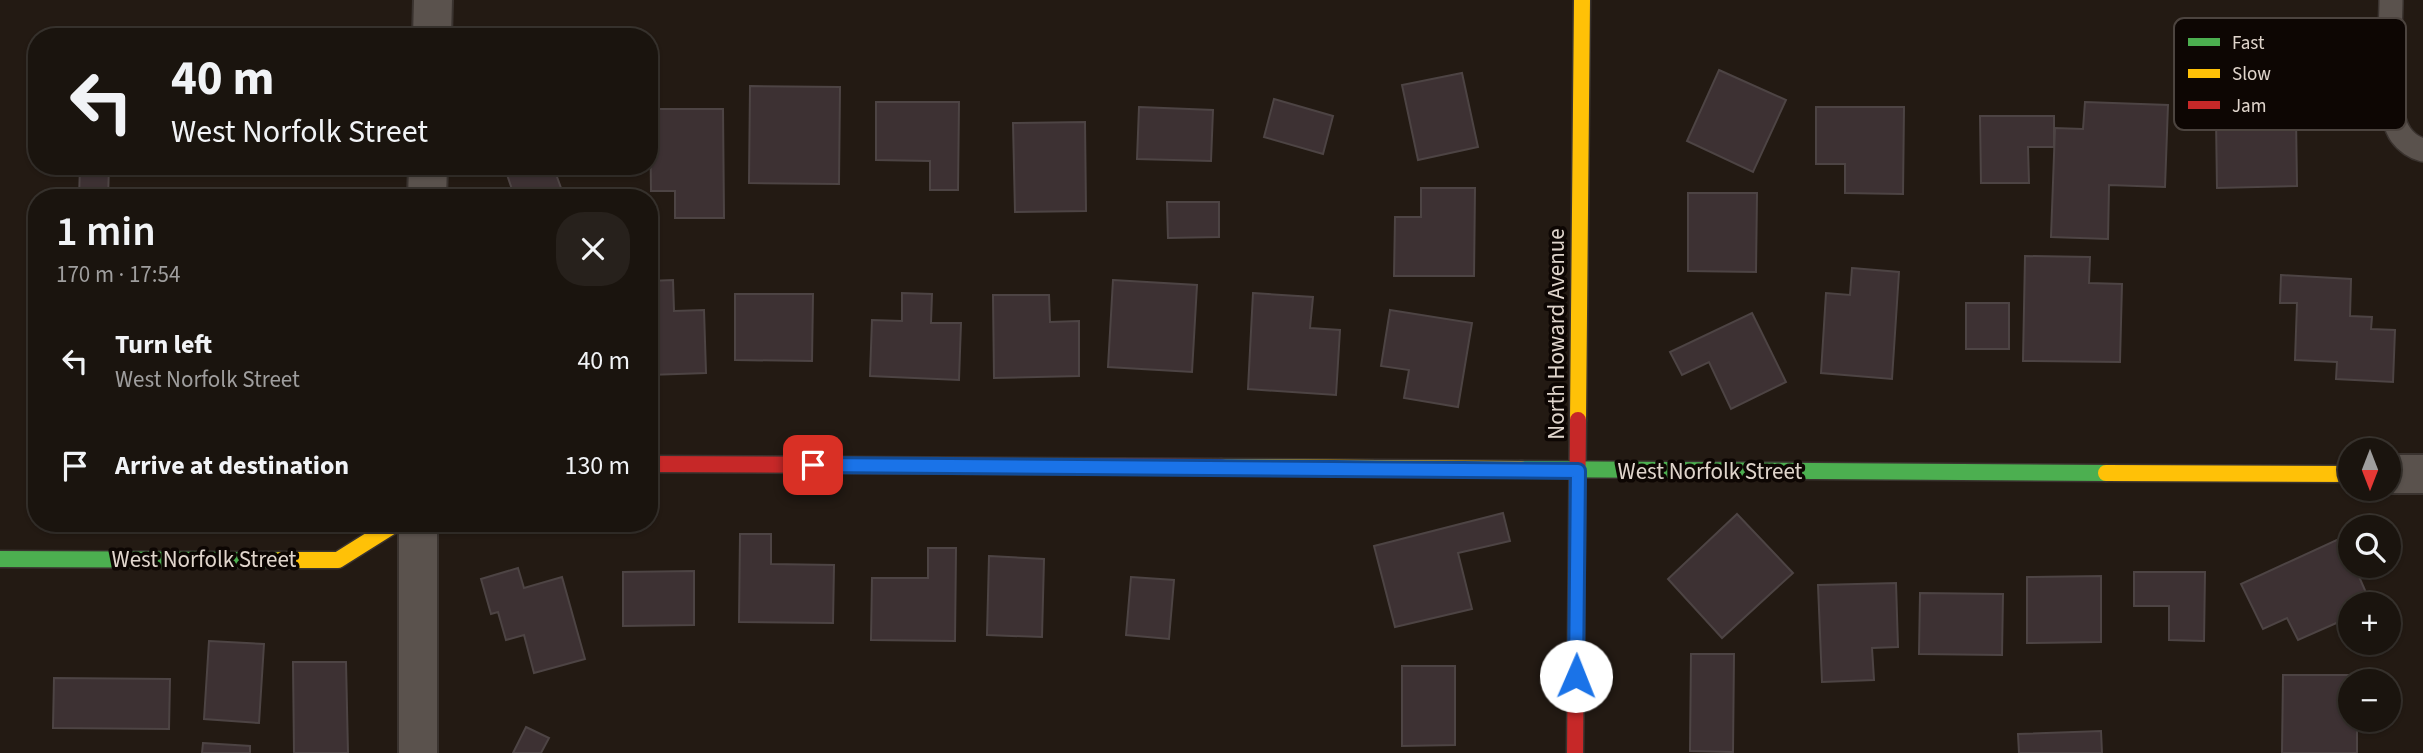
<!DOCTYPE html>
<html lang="en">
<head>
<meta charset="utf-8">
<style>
  body { margin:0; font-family:"Source Sans 3",sans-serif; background:#27211c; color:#f1f3f6; height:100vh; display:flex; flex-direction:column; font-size:26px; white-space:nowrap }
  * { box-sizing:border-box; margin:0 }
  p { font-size:23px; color:#9f9e9e }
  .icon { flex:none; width:38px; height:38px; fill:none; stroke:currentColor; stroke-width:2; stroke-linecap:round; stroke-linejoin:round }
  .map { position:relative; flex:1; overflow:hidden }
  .drawer { position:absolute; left:28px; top:189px; width:630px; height:343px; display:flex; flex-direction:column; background:#1a140e; border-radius:28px; box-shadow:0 2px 5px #0004,0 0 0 2px #38332e }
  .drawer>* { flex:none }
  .hud { position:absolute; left:28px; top:28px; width:630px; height:147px; border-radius:28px; box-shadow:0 2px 5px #0004,0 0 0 2px #38332e; background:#1a140e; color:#f1f3f6; overflow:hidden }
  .needle { width:46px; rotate:180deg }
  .tools { position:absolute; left:2338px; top:438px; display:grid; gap:14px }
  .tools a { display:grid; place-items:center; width:63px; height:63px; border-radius:50%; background:#1a140e; box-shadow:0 2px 5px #0004,0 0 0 2px #38332e; font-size:35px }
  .pin { position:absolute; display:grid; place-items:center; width:60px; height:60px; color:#fff; margin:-30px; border-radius:14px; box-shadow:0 4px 10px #0006 }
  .me { position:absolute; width:77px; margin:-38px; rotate:1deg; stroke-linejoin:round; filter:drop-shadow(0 0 5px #0008) }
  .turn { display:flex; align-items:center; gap:24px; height:147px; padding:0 28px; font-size:32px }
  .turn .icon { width:91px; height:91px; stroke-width:2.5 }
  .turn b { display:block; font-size:49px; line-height:60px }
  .round { display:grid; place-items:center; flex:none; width:74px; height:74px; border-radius:28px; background:#27211c }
  .head { display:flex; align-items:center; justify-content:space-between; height:119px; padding:0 28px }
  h1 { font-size:42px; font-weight:600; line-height:52px }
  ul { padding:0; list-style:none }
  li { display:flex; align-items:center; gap:21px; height:105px; padding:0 28px }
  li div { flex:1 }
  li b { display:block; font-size:26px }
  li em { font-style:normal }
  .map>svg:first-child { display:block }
  .building { fill:#3d3133; stroke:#4d4444; stroke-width:2 }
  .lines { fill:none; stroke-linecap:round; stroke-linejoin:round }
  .lane-casing { stroke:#3a332f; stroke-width:26 }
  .street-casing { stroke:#3a332f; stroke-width:42 }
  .fast-casing { stroke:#3a332f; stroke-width:19 }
  .slow-casing { stroke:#3a332f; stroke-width:19 }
  .jam-casing { stroke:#3a332f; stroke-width:19 }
  .lane { stroke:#5a524d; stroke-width:23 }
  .street { stroke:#5a524d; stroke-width:38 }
  .fast { stroke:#4caf50; stroke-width:16 }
  .slow { stroke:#ffc107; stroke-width:16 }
  .jam { stroke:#c62828; stroke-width:16 }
  .route-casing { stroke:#114b97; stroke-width:18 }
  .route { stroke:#1a73e8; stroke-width:12 }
  .labels { text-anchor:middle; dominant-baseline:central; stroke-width:7; stroke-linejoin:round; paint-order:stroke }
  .street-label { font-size:23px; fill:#e0d5cc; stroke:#0d0603 }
  .key { fill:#0d0603; stroke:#4c443f; stroke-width:2 }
  .key-label { font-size:19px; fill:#e0d5cc }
</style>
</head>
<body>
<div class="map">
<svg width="2423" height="753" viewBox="0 0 2423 753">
  <rect width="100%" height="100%" fill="#231a13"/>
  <!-- building -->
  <g class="building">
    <path d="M1719 70 1786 100 1753 172 1687 141Z"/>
    <path d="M1462 73 1478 147 1418 160 1402 85Z"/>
    <path d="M750 86 840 87 839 184 749 183Z"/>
    <path d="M1274 99 1333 116 1323 154 1264 137Z"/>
    <path d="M876 102H959L958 190H930V161L876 160Z"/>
    <path d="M2085 102 2168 105 2165 187 2109 185 2108 239 2051 237 2055 128 2083 129Z"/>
    <path d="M1139 107 1213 110 1211 161 1137 159Z"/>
    <path d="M1816 107H1904L1903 194 1845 193V164H1816Z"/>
    <path d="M650 109H723L724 218H675V191H651Z"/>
    <path d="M1980 116H2054V147H2028L2029 183H1981Z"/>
    <path d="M2296 117 2297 186 2217 188 2216 118Z"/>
    <path d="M1085 122 1086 211 1015 212 1013 123Z"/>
    <path d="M80 166H109L108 198H79Z"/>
    <path d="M504 166H553L561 188 534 198H515Z"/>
    <path d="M1421 188H1475L1474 276H1394L1395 217H1421Z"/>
    <path d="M1688 193H1757L1756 272 1688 271Z"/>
    <path d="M1167 202H1219V237L1168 238Z"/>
    <path d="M2025 256 2090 257 2089 283 2122 284 2120 362 2023 361Z"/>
    <path d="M1852 268 1899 272 1892 379 1821 373 1826 293 1850 295Z"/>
    <path d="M2281 275 2351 279 2350 316 2372 317 2371 329 2395 330 2393 382 2336 379 2337 362 2295 360 2297 303H2280Z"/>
    <path d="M673 280 674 311 704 310 706 373 649 375V281Z"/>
    <path d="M1113 280 1197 285 1192 372 1108 367Z"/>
    <path d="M902 293 932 294 931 323H961L959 380 870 376 872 320 902 321Z"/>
    <path d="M1253 293 1313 297 1310 328 1340 330 1336 395 1248 389Z"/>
    <path d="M735 294H813L812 361 735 360Z"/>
    <path d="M993 295H1049L1050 322 1079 321V376L994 378Z"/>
    <rect x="1966" y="303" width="43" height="46"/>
    <path d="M1390 310 1472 323 1458 407 1404 398 1409 370 1381 366Z"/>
    <path d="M1752 313 1786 382 1731 409 1709 362 1682 375 1670 352Z"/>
    <path d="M1503 513 1510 541 1458 553 1472 609 1395 627 1374 546Z"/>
    <path d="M1737 514 1793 573 1722 638 1668 579Z"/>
    <path d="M740 534H771V564L834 565 833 623 739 622Z"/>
    <path d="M2341 538 2350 558V565H2354L2371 604H2350V617L2298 640 2287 618 2263 629 2241 584Z"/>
    <path d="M928 548H956L955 641 871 640 872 578H928Z"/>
    <path d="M989 556 1044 559 1042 637 987 635Z"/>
    <path d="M518 568 524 588 562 577 585 659 534 673 524 635 506 640 498 612 491 614 481 579Z"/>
    <path d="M694 571V625L623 626V572Z"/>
    <path d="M2134 572H2205L2204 641 2169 640V606H2134Z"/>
    <path d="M2101 576V642L2027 643V577Z"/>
    <path d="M1131 577 1174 580 1169 639 1126 635Z"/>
    <path d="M1896 583 1898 647 1872 648 1874 680 1822 682 1818 585Z"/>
    <path d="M1920 593 2003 594 2002 655 1919 654Z"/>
    <path d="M209 641 264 644 259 723 204 719Z"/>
    <path d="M1691 654H1734L1733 752 1690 751Z"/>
    <path d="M293 662H346L348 753H294Z"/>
    <path d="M1402 666H1455V745L1402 746Z"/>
    <path d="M2283 675H2358V681H2350V719H2357V753H2282Z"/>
    <path d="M54 678 170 679 169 729 53 728Z"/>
    <path d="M526 727 549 738 541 753H513Z"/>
    <path d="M2101 731 2102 753H2019L2018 734Z"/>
    <path d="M203 743 250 746V753H202Z"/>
  </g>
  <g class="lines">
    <defs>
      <path id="lane" d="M2391 0C2391 31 2383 111 2401 135 2406 142 2415 148 2423 150"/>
      <g id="street">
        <path d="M432 37 433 0"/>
        <path d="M427 198 428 166"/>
        <path d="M2389 474H2423"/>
        <path d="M418 523V753"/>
      </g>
      <g id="fast">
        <path d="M1521 469 2106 473"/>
        <path d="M0 559 280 560"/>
      </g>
      <g id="slow">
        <path d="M1578 420 1582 0"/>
        <path d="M1221 467 1521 469"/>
        <path d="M2106 473 2350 474"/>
        <path d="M280 560H338L397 523"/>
      </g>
      <g id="jam">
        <path d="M649 464 1221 467"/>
        <path d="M1575 753 1578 420"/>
      </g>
    </defs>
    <!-- lane casing -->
    <use href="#lane" class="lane-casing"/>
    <!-- street casing -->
    <use href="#street" class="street-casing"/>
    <!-- fast casing -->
    <use href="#fast" class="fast-casing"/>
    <!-- slow casing -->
    <use href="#slow" class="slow-casing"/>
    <!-- jam casing -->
    <use href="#jam" class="jam-casing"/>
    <!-- lane -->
    <use href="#lane" class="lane"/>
    <!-- street -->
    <use href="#street" class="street"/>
    <!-- fast -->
    <use href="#fast" class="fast"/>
    <!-- slow -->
    <use href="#slow" class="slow"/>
    <!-- jam -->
    <use href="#jam" class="jam"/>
  </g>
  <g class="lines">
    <defs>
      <path id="route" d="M813 465 1578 471 1576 676"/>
    </defs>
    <!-- route casing -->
    <use href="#route" class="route-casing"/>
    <!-- route -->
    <use href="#route" class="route"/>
  </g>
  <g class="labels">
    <!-- street labels -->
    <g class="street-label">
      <text transform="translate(1556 334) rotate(-90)">North Howard Avenue</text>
      <text x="1710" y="471">West Norfolk Street</text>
      <text x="204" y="559">West Norfolk Street</text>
    </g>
  </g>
  <!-- legend -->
  <rect x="2174" y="18" width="232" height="112" rx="10" class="key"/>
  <rect x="2188" y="38" width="32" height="8" fill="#4caf50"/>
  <rect x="2188" y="69" width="32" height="9" fill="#ffc107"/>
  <rect x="2188" y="101" width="32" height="8" fill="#c62828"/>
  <g class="key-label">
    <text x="2232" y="49">Fast</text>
    <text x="2232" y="80">Slow</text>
    <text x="2232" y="112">Jam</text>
  </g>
</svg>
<div class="tools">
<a><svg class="needle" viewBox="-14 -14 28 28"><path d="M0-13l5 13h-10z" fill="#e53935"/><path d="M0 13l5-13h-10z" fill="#9f9e9e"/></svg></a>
<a><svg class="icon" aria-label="search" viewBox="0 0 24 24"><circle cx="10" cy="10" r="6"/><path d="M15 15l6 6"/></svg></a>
<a>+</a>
<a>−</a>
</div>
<div class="pin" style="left:813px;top:465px;background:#d93025"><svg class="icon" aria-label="arrive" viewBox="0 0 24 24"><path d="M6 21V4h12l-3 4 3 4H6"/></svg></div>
<svg class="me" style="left:1576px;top:676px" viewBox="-20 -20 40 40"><circle r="19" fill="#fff"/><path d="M0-13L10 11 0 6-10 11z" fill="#1a73e8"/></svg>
<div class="hud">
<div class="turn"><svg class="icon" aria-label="left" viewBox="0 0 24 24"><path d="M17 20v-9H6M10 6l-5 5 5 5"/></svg><div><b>40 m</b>West Norfolk Street</div></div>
</div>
<section class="drawer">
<div class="head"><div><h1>1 min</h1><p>170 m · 17:54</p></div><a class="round"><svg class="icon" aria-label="close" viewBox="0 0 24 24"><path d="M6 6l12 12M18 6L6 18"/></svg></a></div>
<ul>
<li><svg class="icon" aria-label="left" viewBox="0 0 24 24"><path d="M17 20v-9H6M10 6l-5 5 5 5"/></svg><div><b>Turn left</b><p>West Norfolk Street</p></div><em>40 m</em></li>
<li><svg class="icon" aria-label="arrive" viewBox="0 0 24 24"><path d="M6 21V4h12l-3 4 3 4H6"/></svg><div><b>Arrive at destination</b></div><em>130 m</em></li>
</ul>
</section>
</div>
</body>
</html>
